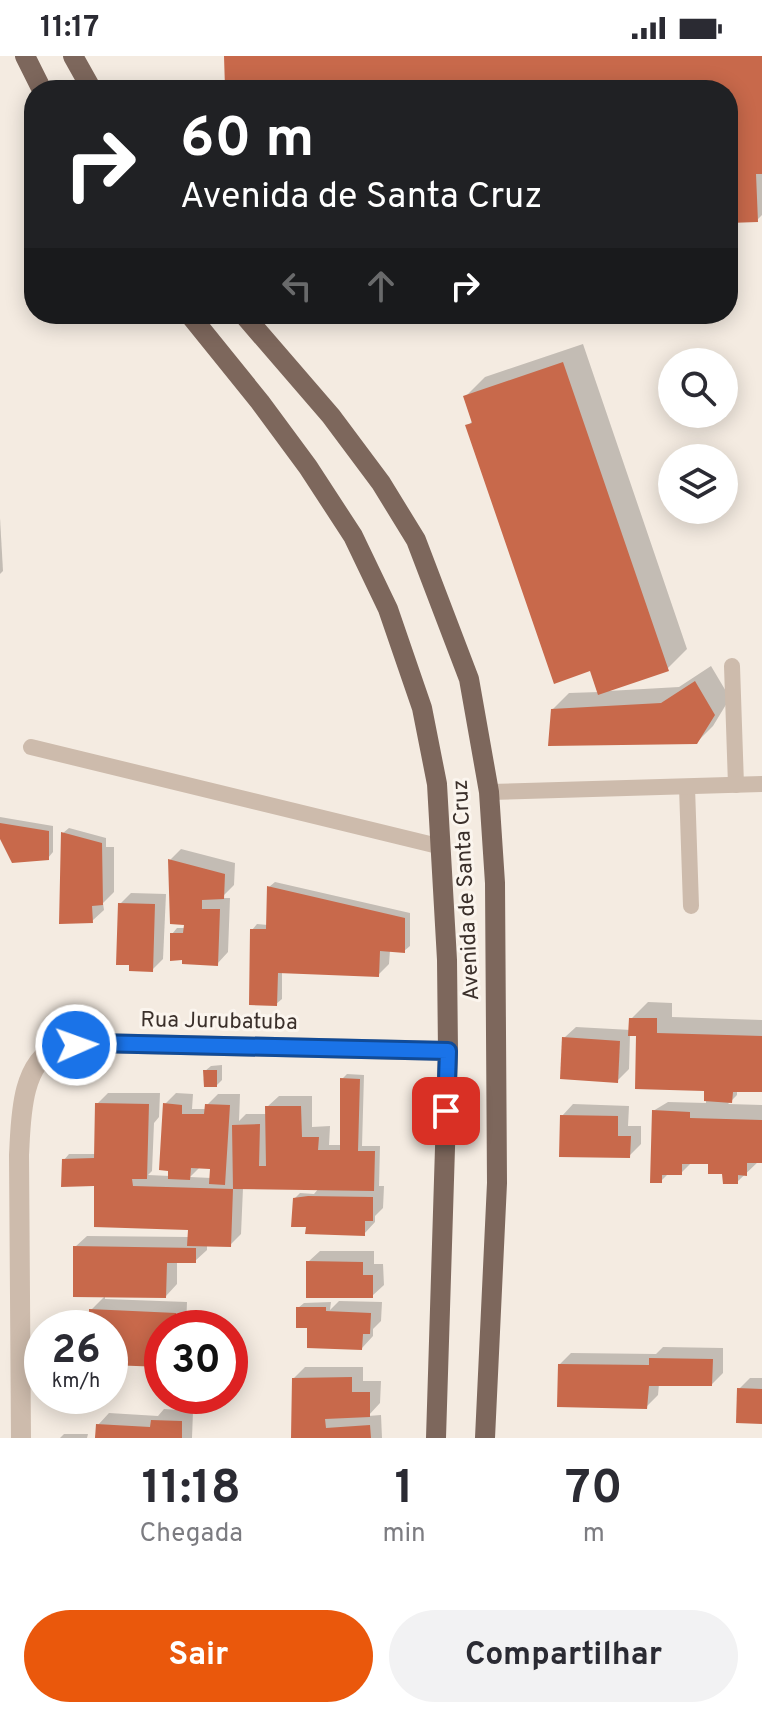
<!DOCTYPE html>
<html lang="pt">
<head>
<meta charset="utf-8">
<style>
  body { margin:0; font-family:Overpass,sans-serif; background:#f2f2f3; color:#2b2b33; height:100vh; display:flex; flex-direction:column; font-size:30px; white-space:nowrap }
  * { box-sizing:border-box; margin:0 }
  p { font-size:26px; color:#7c7c81 }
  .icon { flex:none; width:44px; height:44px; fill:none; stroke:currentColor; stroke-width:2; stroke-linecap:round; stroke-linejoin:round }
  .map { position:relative; height:1382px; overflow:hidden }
  .drawer { display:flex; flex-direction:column; background:#fff; flex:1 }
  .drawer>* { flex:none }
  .banner { position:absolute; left:24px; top:24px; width:714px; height:244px; border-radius:32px; box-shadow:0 4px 20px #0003; background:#202124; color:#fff; overflow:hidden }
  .buttons { position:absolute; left:658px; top:292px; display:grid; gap:16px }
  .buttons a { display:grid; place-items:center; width:80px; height:80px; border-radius:50%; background:#fff; box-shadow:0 4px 20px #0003; font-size:40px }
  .speed { position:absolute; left:24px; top:1254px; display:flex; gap:16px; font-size:40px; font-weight:700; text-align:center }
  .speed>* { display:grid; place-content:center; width:104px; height:104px; border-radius:50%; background:#fff; box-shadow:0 4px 20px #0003; line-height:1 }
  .speed small { font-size:20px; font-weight:400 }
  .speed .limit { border:12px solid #d22; background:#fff; color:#111 }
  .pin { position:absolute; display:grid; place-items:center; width:68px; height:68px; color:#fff; margin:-34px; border-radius:16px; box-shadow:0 4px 12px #0006 }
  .me { position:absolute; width:88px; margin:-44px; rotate:88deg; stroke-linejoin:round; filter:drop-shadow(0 0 6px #0008) }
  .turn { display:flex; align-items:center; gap:28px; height:168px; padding:0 24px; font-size:36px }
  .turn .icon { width:104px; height:104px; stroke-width:2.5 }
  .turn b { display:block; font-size:56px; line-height:68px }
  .lanes { display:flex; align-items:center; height:76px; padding:0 24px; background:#0003; justify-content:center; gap:40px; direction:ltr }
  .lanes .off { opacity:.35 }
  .eta { display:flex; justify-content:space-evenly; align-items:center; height:136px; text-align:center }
  .eta b { font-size:48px; font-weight:700; line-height:56px }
  .button { display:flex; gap:16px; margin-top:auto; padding:16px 24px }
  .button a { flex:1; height:92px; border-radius:48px; background:#ea580c; color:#fff; font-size:32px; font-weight:700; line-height:92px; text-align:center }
  .button a+a { background:#f2f2f3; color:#2b2b33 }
  .status { display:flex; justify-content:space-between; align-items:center; height:56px; padding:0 40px; background:#fff; direction:ltr }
  .status svg { height:22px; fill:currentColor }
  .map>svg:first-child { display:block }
  .shadow { fill:#0003; fill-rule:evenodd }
  .building { fill:#c8694b }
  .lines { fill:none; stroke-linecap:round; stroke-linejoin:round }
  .lane { stroke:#cdbbac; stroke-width:16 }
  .street { stroke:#cdbbac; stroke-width:20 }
  .primary { stroke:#7d675c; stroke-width:20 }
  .route-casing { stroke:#114b97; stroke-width:20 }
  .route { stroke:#1a73e8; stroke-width:14 }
  .labels { text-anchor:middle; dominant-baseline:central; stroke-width:6; stroke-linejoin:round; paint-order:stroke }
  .street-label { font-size:22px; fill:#3b302b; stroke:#fbf5ee }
</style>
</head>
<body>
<div class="status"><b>11:17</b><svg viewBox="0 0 49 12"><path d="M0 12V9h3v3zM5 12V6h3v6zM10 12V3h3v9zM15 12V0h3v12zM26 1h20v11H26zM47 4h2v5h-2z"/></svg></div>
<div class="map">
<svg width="762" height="1382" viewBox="0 0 762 1382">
  <rect width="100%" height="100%" fill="#f4ebe1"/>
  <!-- shadow -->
  <g class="shadow">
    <path d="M226 0H762V159L757 164 728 165V34H250V29Z"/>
    <path d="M583 288 687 593 667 613 608 635 679 631 711 610 730 642 713 670 697 686 552 654 569 637 599 636 591 613 468 370 473 364 465 341 485 321Z"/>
    <path d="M0 462 3 515 0 518Z"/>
    <path d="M0 761 53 770V796L48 802 0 778Z"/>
    <path d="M69 772 106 782V791H114V836L103 847 104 854 92 865 63 777Z"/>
    <path d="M181 793 235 807 234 829 221 842H230L228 896 217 908 172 878 177 872H185L170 804Z"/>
    <path d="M275 826 410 857V890L404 895 390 894 389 908 378 919 282 915V943L276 948 252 874 257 868 268 869 269 831Z"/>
    <path d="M131 837 166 838 163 903 152 914 120 848Z"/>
    <path d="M648 946 672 947V961L762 964V1034H737V1039L728 1048 762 1049V1105H759L737 1126 710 1106H692L681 1117H669L661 1125H652L653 1055 668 1046 706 1047V1036L639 978H630L629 1013 617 1025 564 982 576 971 631 974V963Z"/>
    <path d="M222 1009V1024L217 1029 205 1015 211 1010Z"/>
    <path d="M347 1018 364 1019 362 1090H380L379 1130H384L383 1152 375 1160V1166L364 1178 308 1169 294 1143 300 1137 314 1138 319 1132H243L241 1178 230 1189H207V1194L195 1205H177V1228L166 1240 75 1191 87 1180 189 1181 190 1172 97 1125 64 1104 69 1098H97V1048L108 1037H160L159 1061 154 1067 152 1115 148 1119 170 1120 165 1048 176 1037 193 1038 192 1053H206L207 1049 218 1038H240L239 1065 246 1058H267V1051L279 1040H312V1071L330 1070 329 1089H342V1023ZM201 1110 212 1111 211 1122 190 1121Z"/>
    <path d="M573 1048 629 1050 628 1070H641V1088L629 1100 562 1060Z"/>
    <path d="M320 1195H374V1208H383L384 1229 372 1240 308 1206Z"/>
    <path d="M105 1240V1243L187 1246 186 1272H162V1309L110 1307V1272H91V1254Z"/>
    <path d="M339 1245 382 1246 381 1265 373 1273V1280L362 1292 309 1273 298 1252 304 1247 331 1246 330 1254Z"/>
    <path d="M663 1291 723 1292V1317L712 1328H659L658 1339 646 1351 560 1308 571 1297 656 1298Z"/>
    <path d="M305 1311H363V1325H381L380 1347 368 1360 381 1359 382 1382H293V1323Z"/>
    <path d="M750 1322H762V1366L739 1333Z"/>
    <path d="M164 1353 193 1355 192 1382H95L98 1369 109 1357 158 1360Z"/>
    <path d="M64 1378H88L87 1382H60Z"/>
  </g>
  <!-- building -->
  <g class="building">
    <path d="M224 0H762V118H756L758 166 728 167V34H248V31L225 32Z"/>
    <path d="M563 306 669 615 598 639 590 615 554 628 465 369 472 367 463 340Z"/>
    <path d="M695 625 715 659 697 688 548 690 551 653 661 647Z"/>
    <path d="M0 767 49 775V804L12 807 0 783Z"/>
    <path d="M61 776 102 787 103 849 92 850 93 867 59 868Z"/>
    <path d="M168 803 225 818 224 843 202 844V853H220L218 910 182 908V904L170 905V877H183L184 869 170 868Z"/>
    <path d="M267 830 405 862V897L380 895 379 921 278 917 277 950 249 949 250 873H266Z"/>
    <path d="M118 847 155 848 153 916 129 915V909H116Z"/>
    <path d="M629 962H657V977L762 980V1036H733L732 1047 704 1045V1035L635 1033 636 980H628Z"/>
    <path d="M562 981 620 985 618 1027 560 1023Z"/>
    <path d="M203 1014H217V1031H204Z"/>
    <path d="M340 1022 360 1023 358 1095H375L374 1135 233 1133 232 1069 260 1068 259 1110H266L265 1050H301L302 1081H319L318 1094H340Z"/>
    <path d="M95 1047 149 1048 147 1123H132L133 1130 233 1133 231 1191 187 1190 188 1174 94 1171V1130L61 1131 62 1103 94 1102Z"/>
    <path d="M163 1047 182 1049V1058H204L205 1048 230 1049 225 1129 209 1128 210 1113 191 1112 190 1124 168 1123V1115L159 1114Z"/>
    <path d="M652 1054 690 1056V1062L762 1064V1107H747V1120L738 1119V1128H723L722 1118H708V1108H682V1119H662V1127H650Z"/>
    <path d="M560 1059 618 1060V1080H631L630 1102 559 1101Z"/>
    <path d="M308 1140 373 1141V1165H365V1180L305 1178 306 1171H291L293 1142Z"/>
    <path d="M73 1190 196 1192V1207H167L166 1242 73 1241Z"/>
    <path d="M306 1205 363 1206V1219H373V1242H306Z"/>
    <path d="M296 1251H326V1255L371 1257 370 1278H363L362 1294 307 1292V1272H296Z"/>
    <path d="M89 1253 176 1257V1272H162V1311L110 1309V1272H89Z"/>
    <path d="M649 1302 713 1303 712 1330H649L647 1353 557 1351 558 1308 649 1309Z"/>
    <path d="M352 1321V1336H370V1361L325 1363 326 1372 370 1369 371 1382H291L292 1322Z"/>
    <path d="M737 1332 762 1333V1368L736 1367Z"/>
    <path d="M151 1364 182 1365V1382H95L96 1368 150 1371Z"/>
  </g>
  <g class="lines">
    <!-- lane -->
    <g class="lane">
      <path d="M732 610 736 729"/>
      <path d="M31 691 442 791"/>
      <path d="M687 731 691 850"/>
      <path d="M489 736 762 728"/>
    </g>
    <!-- street -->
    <path class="street" d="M21 1382 19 1099C21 1065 20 1008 57 991 67 987 84 988 95 987L448 995"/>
    <!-- primary -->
    <g class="primary">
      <path d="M25 0 42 34"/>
      <path d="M73 0 92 34"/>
      <path d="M189 258 260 346 308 411 353 480 388 553 422 652 437 728 447 904 448 995 436 1382"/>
      <path d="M243 258 331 360 381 427 416 484 469 623 489 736 495 827 497 1127 485 1382"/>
    </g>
  </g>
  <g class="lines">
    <defs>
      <path id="route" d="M76 989 95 987 448 995 446 1055"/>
    </defs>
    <!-- route casing -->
    <use href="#route" class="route-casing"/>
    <!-- route -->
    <use href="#route" class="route"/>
  </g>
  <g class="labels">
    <!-- street labels -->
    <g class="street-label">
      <text transform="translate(467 834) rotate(-93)">Avenida de Santa Cruz</text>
      <text transform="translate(219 966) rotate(1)">Rua Jurubatuba</text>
    </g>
  </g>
</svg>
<div class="buttons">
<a><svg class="icon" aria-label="search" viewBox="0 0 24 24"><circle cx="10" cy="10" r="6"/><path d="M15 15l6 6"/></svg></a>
<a><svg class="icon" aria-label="layers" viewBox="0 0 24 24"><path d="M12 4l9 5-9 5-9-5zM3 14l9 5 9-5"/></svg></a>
</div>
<div class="speed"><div>26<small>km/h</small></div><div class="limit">30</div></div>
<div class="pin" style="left:446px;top:1055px;background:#d93025"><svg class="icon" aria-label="arrive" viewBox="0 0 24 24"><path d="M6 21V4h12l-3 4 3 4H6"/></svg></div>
<svg class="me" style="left:76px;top:989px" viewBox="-20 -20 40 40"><circle r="17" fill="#1a73e8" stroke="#fff" stroke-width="3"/><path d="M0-11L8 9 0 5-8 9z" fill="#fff"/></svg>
<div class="banner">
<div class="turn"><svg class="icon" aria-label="right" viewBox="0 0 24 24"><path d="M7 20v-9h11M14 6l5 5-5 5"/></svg><div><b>60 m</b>Avenida de Santa Cruz</div></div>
<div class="lanes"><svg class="icon off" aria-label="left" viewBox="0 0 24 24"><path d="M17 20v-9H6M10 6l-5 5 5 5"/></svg><svg class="icon off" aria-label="ahead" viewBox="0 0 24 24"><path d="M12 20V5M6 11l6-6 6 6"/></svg><svg class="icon" aria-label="right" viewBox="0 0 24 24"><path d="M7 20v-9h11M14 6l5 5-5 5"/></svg></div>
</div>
</div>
<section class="drawer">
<div class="eta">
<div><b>11:18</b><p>Chegada</p></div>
<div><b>1</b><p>min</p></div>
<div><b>70</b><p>m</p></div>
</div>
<div class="button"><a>Sair</a><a>Compartilhar</a></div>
</section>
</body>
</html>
